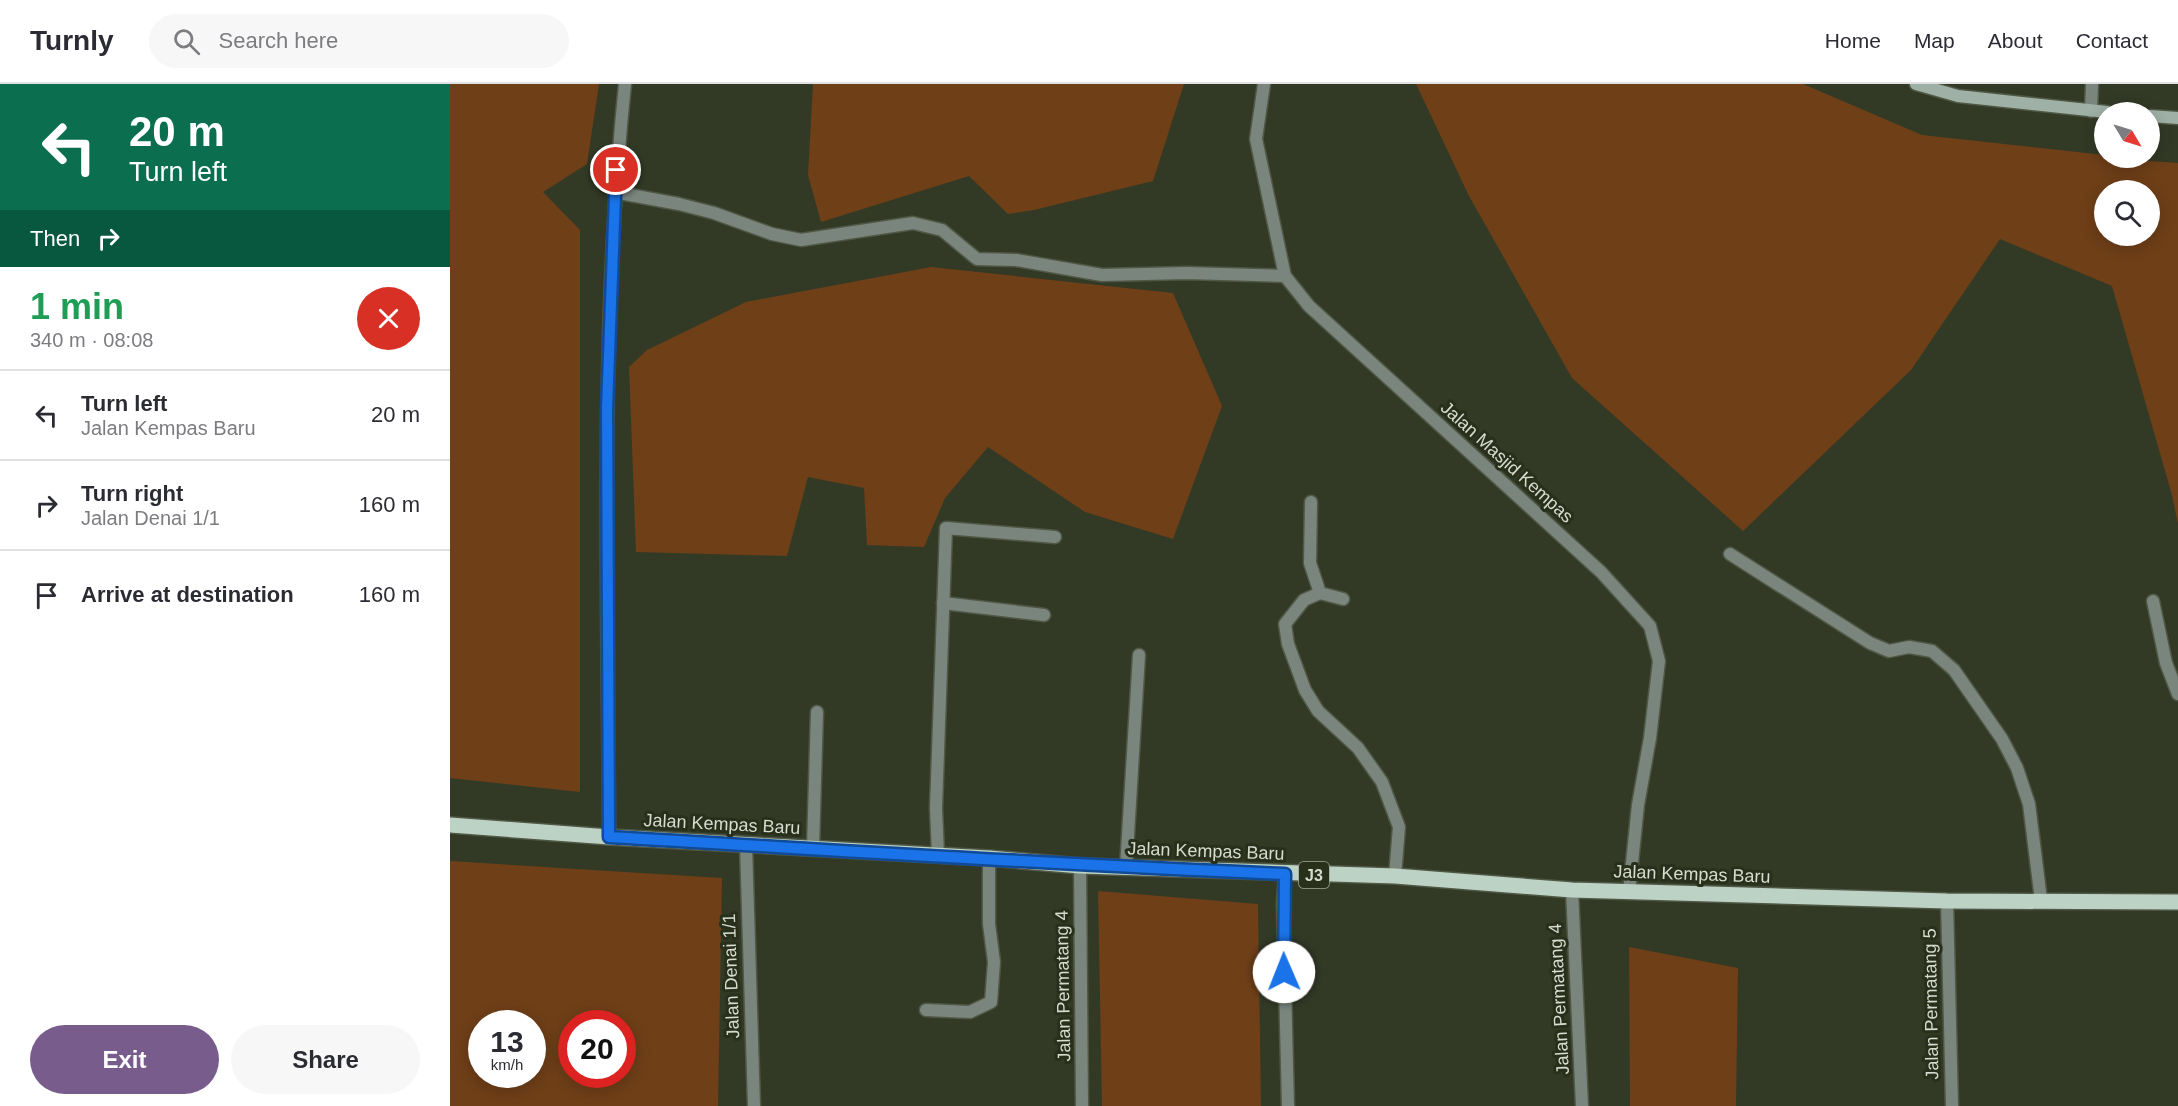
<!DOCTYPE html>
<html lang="en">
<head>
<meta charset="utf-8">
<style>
  body { margin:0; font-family:Helvetica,sans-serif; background:#f7f7f7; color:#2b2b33; height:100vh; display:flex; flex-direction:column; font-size:22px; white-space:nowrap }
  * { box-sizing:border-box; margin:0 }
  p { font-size:20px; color:#7c7c81 }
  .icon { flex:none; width:33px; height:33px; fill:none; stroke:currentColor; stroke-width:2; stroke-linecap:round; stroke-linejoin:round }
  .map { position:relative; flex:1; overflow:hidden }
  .sheet { display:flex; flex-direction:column; background:#fff; width:450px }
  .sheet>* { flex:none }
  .banner { background:#0b6e4f; color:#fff; overflow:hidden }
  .needle { width:39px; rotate:128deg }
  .fabs { position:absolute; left:1644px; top:18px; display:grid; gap:12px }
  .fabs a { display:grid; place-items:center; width:66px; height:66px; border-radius:50%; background:#fff; box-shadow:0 3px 15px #0003; font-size:30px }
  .speed { position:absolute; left:18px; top:926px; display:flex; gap:12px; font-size:30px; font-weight:700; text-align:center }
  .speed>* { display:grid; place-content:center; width:78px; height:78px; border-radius:50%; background:#fff; box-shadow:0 3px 15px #0003; line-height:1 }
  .speed small { font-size:15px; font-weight:400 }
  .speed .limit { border:9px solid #d22; background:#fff; color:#111 }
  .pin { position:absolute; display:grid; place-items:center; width:51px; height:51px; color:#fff; margin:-26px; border:3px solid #fff; border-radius:50%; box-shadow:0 2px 6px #0007 }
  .me { position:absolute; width:66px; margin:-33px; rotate:359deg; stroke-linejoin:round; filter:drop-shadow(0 0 4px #0008) }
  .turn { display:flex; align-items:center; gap:21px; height:126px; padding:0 30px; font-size:27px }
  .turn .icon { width:78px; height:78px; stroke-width:2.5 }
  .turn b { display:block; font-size:42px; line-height:51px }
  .then { display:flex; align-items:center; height:57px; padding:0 30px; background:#0003; gap:12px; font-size:22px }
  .round { display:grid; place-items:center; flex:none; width:63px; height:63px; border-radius:32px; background:#f7f7f7 }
  .head { display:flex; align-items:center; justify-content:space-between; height:102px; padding:0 30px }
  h1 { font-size:36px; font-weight:800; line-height:45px; color:#1e9e55 }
  .action { display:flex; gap:12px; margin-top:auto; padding:12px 30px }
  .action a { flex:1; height:69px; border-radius:36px; background:#785d8c; color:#fff; font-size:24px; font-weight:800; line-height:69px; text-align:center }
  .action a+a { background:#f7f7f7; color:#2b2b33 }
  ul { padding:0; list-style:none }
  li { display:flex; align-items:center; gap:18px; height:90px; padding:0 30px; border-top:2px solid #e1e1e2 }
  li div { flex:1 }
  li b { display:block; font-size:22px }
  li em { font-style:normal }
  header { display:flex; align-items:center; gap:36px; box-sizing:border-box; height:84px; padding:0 30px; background:#fff; border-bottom:2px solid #e1e1e2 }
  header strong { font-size:28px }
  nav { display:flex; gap:33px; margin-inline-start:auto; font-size:21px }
  .search { width:420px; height:54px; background:#f7f7f7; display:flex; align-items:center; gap:15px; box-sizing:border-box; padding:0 21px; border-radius:33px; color:#7c7c81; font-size:22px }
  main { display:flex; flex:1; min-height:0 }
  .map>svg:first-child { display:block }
  .green { fill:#6f3f18; fill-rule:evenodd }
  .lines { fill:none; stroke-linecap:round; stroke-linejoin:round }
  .lane-casing { stroke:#505744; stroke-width:15 }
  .street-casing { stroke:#505744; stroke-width:15 }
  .secondary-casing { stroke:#505744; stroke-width:15 }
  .primary-casing { stroke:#505744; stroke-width:18 }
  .lane { stroke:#7a857e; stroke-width:12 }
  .street { stroke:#7a857e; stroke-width:12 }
  .secondary { stroke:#9fb1a6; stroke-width:12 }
  .primary { stroke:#bbd2c5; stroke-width:15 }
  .route-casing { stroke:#114b97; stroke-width:15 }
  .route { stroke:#1a73e8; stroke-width:10 }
  .labels { text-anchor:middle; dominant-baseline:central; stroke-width:6; stroke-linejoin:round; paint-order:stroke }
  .shield { fill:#28301c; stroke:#a2a899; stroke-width:1.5 }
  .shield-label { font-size:16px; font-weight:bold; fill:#d7dccf }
  .street-label { font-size:18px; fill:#d7dccf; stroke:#28301c }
</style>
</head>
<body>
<header>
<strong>Turnly</strong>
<div class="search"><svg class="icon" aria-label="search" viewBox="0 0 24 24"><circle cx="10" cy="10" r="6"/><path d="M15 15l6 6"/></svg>Search here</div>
<nav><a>Home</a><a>Map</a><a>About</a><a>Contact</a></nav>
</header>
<main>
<section class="sheet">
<div class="banner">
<div class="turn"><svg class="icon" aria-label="left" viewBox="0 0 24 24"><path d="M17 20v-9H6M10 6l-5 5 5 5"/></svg><div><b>20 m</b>Turn left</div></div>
<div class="then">Then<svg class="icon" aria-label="right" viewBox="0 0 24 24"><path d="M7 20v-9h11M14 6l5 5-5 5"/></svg></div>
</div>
<div class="head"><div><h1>1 min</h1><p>340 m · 08:08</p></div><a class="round" style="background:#d93025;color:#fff"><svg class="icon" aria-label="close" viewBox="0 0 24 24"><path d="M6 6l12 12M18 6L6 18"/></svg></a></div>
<ul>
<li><svg class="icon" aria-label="left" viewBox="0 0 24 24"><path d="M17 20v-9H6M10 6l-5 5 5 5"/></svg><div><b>Turn left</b><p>Jalan Kempas Baru</p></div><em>20 m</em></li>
<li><svg class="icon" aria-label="right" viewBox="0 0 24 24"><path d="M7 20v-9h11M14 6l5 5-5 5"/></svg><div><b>Turn right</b><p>Jalan Denai 1/1</p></div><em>160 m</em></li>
<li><svg class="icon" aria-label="arrive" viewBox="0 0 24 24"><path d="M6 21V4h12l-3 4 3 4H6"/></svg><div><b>Arrive at destination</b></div><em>160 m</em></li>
</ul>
<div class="action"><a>Exit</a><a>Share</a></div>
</section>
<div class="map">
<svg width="1728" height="1022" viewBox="0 0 1728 1022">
  <rect width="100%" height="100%" fill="#323a26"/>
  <!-- green -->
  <g class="green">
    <path d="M0 0H149L137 80 93 108 130 146V708L0 694Z"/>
    <path d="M363 0H734L703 97 584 126 558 130 519 92 371 138 358 91Z"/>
    <path d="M966 0H1353L1472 51 1654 71V74L1728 79V440L1722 411 1662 202 1550 155 1461 286 1293 447 1122 294 1019 112ZM1654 106H1700V152H1654Z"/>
    <path d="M481 183 723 209 772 322 723 455 635 428 538 363 495 414 474 463 417 461 414 404 358 393 337 472 186 468 179 283 197 266 296 218Z"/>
    <path d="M0 777 272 794 268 1022H0ZM32 939H82V990H32ZM122 939H172V990H122Z"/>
    <path d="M648 807 808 820 811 1022H652Z"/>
    <path d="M1179 863 1288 884 1286 1022H1180Z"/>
  </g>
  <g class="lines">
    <defs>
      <g id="lane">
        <path d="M861 418 860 479 870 509 893 515"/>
        <path d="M1280 470 1420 559 1439 567 1459 563 1482 567 1504 586 1552 655 1567 684 1579 720 1591 816"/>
        <path d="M870 509 854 516 835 540 838 560 855 606 868 627 908 664 932 698 949 743 945 792"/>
        <path d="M1703 517 1716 579 1728 610"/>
        <path d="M493 519 594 531"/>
        <path d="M296 761 304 1022"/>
        <path d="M363 764 367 628"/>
        <path d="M488 771 486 724 496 444 605 453"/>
        <path d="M676 784 689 571"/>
        <path d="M835 790 833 819 838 1022"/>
        <path d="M476 926 520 928 541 918 544 878 539 840V774"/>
      </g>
      <g id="street">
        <path d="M814 0 806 55 835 192 859 222 1151 488 1200 542 1209 577 1200 654 1188 721 1179 808"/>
        <path d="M1641 27 1642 0"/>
        <path d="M164 108 229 120 264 129 322 150 351 156 463 139 492 146 527 175 566 176 652 191 737 189 835 192"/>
        <path d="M159 753C158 502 149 250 175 0"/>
        <path d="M630 782 632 1022"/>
        <path d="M1122 806 1132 1022"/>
        <path d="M1497 817 1502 1022"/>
      </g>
      <g id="secondary">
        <path d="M1466 0 1508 12 1657 28"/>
        <path d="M1700 32 1728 34"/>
      </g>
      <path id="primary" d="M0 741 159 753 539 774 630 782 945 792 1122 806 1497 817 1728 818"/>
    </defs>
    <!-- lane casing -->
    <use href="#lane" class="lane-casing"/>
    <!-- street casing -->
    <use href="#street" class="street-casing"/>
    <!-- secondary casing -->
    <use href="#secondary" class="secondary-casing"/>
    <!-- primary casing -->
    <use href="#primary" class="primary-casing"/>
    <!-- lane -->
    <use href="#lane" class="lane"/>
    <!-- street -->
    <use href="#street" class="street"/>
    <!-- secondary -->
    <use href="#secondary" class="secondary"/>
    <!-- primary -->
    <use href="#primary" class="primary"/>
  </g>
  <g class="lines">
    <defs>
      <path id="route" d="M166 86 157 324 159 753C384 766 609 781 835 790L834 888"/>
    </defs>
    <!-- route casing -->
    <use href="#route" class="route-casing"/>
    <!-- route -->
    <use href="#route" class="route"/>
  </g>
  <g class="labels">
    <!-- shield labels -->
    <rect class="shield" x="849" y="778" width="30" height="26" rx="4.5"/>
    <g class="shield-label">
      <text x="864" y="791">J3</text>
    </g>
    <!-- street labels -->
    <g class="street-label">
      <text transform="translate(1057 378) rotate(42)">Jalan Masjid Kempas</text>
      <text transform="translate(272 740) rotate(3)">Jalan Kempas Baru</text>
      <text transform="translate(756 767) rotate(2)">Jalan Kempas Baru</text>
      <text transform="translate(1242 790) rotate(2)">Jalan Kempas Baru</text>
      <text transform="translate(281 892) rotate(-92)">Jalan Denai 1/1</text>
      <text transform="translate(613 902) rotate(-91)">Jalan Permatang 4</text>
      <text transform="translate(1109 915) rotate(-93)">Jalan Permatang 4</text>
      <text transform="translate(1481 920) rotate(-91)">Jalan Permatang 5</text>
    </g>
  </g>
</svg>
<div class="fabs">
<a><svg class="needle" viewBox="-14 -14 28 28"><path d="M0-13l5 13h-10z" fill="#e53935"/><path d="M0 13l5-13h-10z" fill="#7c7c81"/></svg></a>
<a><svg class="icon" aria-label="search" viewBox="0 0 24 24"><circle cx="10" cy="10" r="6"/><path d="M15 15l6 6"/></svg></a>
</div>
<div class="speed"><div>13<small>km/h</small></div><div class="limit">20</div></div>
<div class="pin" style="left:166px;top:86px;background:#d93025"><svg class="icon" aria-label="arrive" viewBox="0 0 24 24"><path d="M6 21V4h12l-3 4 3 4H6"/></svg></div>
<svg class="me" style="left:834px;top:888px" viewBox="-20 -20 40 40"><circle r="19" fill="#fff"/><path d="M0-13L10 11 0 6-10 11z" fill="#1a73e8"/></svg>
</div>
</main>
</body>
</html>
